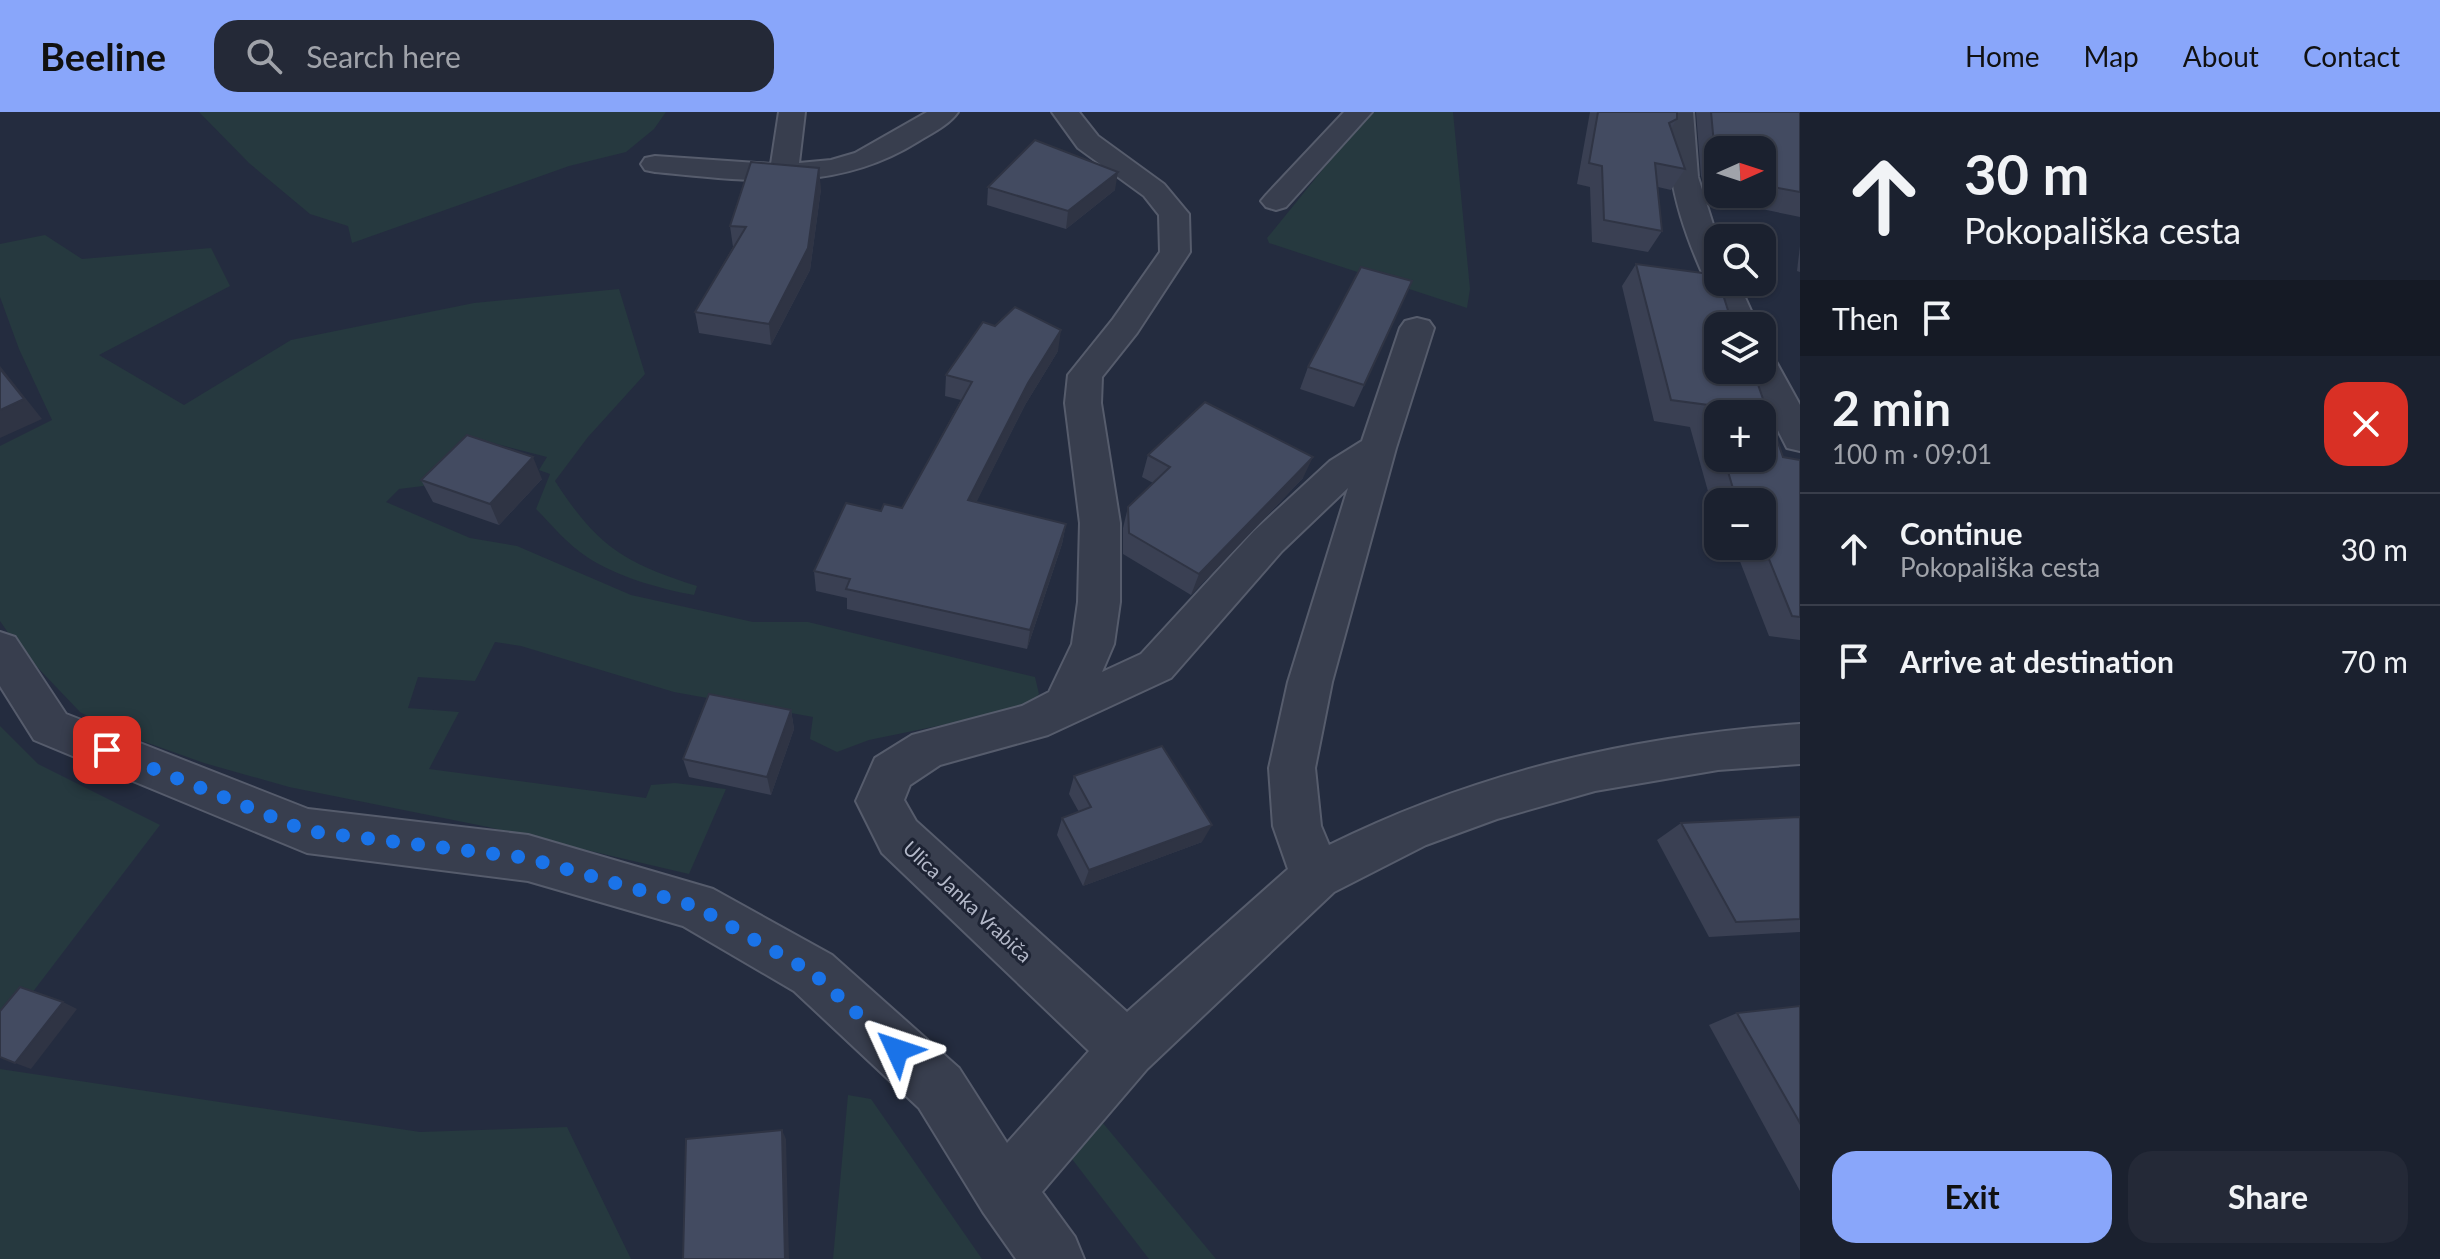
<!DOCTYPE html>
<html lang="en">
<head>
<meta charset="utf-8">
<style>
  body { margin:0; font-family:Lato,sans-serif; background:#242937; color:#f1f3f6; height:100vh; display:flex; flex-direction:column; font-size:30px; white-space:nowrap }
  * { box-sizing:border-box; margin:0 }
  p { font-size:26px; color:#a0a3aa }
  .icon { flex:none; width:44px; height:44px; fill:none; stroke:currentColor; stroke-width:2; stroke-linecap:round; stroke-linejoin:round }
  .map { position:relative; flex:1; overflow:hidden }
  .drawer { display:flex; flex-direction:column; background:#1b212f; width:640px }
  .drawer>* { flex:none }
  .guide { background:#1b212f; color:#f1f3f6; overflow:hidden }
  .needle { width:52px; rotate:87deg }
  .tools { position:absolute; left:1704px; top:24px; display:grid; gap:16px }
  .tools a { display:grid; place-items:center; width:72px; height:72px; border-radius:16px; background:#1b212f; box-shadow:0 2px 6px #0004,0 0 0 2px #393e4b; font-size:40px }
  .pin { position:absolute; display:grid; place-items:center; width:68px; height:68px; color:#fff; margin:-34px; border-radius:16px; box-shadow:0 4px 12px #0006 }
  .me { position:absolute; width:88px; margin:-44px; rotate:312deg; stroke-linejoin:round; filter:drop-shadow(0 0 6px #0008) }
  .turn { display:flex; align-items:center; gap:28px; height:168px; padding:0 32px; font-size:36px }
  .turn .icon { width:104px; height:104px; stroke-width:2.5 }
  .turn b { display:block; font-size:56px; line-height:68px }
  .then { display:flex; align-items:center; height:76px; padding:0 32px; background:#0003; gap:16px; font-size:30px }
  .round { display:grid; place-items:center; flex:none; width:84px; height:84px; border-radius:24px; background:#242937 }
  .head { display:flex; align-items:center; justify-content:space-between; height:136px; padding:0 32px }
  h1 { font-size:48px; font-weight:700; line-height:60px }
  .primary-button { display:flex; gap:16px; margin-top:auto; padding:16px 32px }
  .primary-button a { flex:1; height:92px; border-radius:24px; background:#89a6fa; color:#111; font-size:32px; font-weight:700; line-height:92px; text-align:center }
  .primary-button a+a { background:#242937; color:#f1f3f6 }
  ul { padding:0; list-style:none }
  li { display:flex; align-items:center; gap:24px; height:112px; padding:0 32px; border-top:2px solid #393e4b }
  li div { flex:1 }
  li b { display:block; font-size:30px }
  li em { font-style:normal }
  header { display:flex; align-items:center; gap:48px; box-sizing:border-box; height:112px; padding:0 40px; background:#89a6fa; color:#111 }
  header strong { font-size:38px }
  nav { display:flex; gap:44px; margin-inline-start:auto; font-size:28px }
  .search { width:560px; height:72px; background:#242937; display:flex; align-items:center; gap:20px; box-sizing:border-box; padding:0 28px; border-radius:24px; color:#a0a3aa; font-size:30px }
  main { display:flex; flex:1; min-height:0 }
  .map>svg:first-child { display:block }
  .green { fill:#26393f }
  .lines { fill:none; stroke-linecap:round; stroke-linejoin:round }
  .minor-casing { stroke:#565c6c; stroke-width:4 }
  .minor { fill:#383e4e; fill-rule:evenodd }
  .wall { fill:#3a4053; fill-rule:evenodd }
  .shaded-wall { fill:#2f3444 }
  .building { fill:#434b61; stroke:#2f3444; stroke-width:2 }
  .route { stroke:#1a73e8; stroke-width:14; stroke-dasharray:0 25.2 }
  .labels { text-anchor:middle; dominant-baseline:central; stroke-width:6; stroke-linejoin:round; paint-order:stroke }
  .street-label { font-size:20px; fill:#b4b9c9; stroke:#1d2333 }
</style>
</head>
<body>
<header>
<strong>Beeline</strong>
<div class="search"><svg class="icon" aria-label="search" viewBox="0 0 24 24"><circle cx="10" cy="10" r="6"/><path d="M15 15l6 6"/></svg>Search here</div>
<nav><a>Home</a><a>Map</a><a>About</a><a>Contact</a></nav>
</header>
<main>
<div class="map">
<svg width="1800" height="1147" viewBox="0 0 1800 1147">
  <rect width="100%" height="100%" fill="#242c3f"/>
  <!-- green -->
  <g class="green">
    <path d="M199 0H666L654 17 626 40 569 54 352 131 348 114 310 102 249 51Z"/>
    <path d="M1372 0H1453L1470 177 1467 196 1269 131 1267 126C1302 84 1335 40 1372 0Z"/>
    <path d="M45 123 82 147 211 136 230 174 99 243 184 293 291 228 474 191 619 177 645 262 588 325 555 369C597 434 624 451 697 474L694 483C660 477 615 464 587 445 567 432 552 413 536 397L550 362 539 358 547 345 485 329 439 372 399 377 386 390 470 426 517 434 631 483 753 510H808L1035 565 1039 582 1025 596 869 628 837 640 810 627 813 605 674 580 521 534 495 530 475 569 418 565 408 596 459 600 429 657 646 686 651 673 675 671 726 677 689 762 488 715 289 675 204 651 120 621 80 600 18 535 0 509V334L52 308 19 237 0 185V132Z"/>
    <path d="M0 614 38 652 160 713 0 923Z"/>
    <path d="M0 957 420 1020 567 1015 631 1147H0Z"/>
    <path d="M848 983 871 987 982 1147H833Z"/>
    <path d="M1102 1010 1216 1147H1149L1072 1047Z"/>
  </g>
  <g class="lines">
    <defs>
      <g id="minor">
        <path d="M779 0H805L799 51 831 48 855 41 927 0H958C949 13 932 21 919 29 835 82 748 69 655 60L645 58 641 52 645 46 655 44 771 52Z"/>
        <path d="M1052 0H1079L1098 24 1164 72 1189 102 1190 140 1137 221 1102 265 1101 291 1120 411V490L1114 532 1102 560 1141 542 1254 419 1330 349 1362 329 1400 216 1405 209 1417 206 1429 209 1434 216 1396 336 1332 570 1315 656 1321 714 1329 733C1479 659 1633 624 1800 612V652L1718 658 1595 679 1497 707 1426 733 1334 780 1147 957 1042 1080 1075 1125 1084 1147H1016L983 1100 919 996 794 879 683 814 528 769 307 741 34 628 0 574V520L15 525 66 602 308 697 528 723 713 777 832 843 959 956 1007 1031 1089 939 882 741 856 689 875 646 912 623 1022 594 1049 580 1072 532 1078 490 1080 411 1065 291 1068 263 1113 207 1160 140 1159 103 1144 84 1078 36ZM1348 376 1288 570 1269 656 1273 714 1288 757 1127 900 916 709 904 688 910 673 940 653 1048 623 1171 566 1282 439Z"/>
        <path d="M1344 0H1372L1286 95 1276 98 1266 95 1261 89 1266 83Z"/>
        <path d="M1667 0H1693L1698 65 1718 128V170H1738L1758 214H1726C1692 139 1665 86 1667 0Z"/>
        <path d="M1762 243 1774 246 1800 293V339L1787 336 1747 258H1762Z"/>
      </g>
    </defs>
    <!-- minor casing -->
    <use href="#minor" class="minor-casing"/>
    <!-- minor -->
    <use href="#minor" class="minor"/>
  </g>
  <!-- wall -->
  <g class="wall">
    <path d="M1590 0H1677V7L1671 17 1685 57 1671 78 1658 75 1662 119 1648 140 1592 130 1590 75 1577 72Z"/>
    <path d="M1696 0H1800V105L1708 86 1701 64ZM1718 38H1762V82H1718Z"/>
    <path d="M988 75 1115 78 1066 117 987 93Z"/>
    <path d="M821 77 810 158 771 233 699 221 695 200 733 135 730 114Z"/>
    <path d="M1800 134V160L1797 159Z"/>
    <path d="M1636 152 1733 214 1783 345 1800 348V528L1769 524 1734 434H1762V390H1718V415L1690 315 1654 309 1622 174ZM1718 302 1762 346H1718Z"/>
    <path d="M1412 169 1354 295 1300 277 1308 255Z"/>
    <path d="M1058 239 1025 293 976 390 1066 412 1062 432 1027 537 847 497V486L816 479 814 459 881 399 902 396 961 288 945 284 946 263Z"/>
    <path d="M1148 343 1303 366 1191 483 1123 442V416L1128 395 1153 371 1142 365Z"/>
    <path d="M542 367 499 413 433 390 421 368Z"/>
    <path d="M791 598 794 617 771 683 689 665 683 647Z"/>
    <path d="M1074 664 1202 730 1083 774 1057 723 1062 706 1079 700 1069 682Z"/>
    <path d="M1800 705V820L1709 825 1657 728 1681 711Z"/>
    <path d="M1800 894V1079L1709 913 1737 901Z"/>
  </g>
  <!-- shaded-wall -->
  <g class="shaded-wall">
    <path d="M819 56 821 77 810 158 771 233 769 212Z"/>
    <path d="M1118 60 1115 78 1066 117 1068 99Z"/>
    <path d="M1061 218 1058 239 1025 293 967 409 968 388 1028 271Z"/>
    <path d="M0 254 42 307 0 326Z"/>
    <path d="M533 345 542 367 499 413 490 392Z"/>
    <path d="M1313 345 1303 366 1191 483 1199 462Z"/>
    <path d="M1066 412 1062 432 1027 537 1030 518Z"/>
    <path d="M791 598 794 617 771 683 767 665Z"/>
    <path d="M1212 713 1202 730 1083 774 1089 758Z"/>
    <path d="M63 890 77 897 31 957 15 951Z"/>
    <path d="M782 1018 786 1027 789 1147H785Z"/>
  </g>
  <!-- building -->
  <g class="building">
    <path d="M1598 0H1677V7L1669 11 1685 57 1655 51 1662 119 1604 108 1602 54 1589 51Z"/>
    <path d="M1711 0H1800V80L1762 73V38H1718V52L1715 43Z"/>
    <path d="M1035 28 1118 60 1068 99 988 75Z"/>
    <path d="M751 50 819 56 808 136 769 212 695 200 746 115 730 114Z"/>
    <path d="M1636 152 1717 163 1718 170H1719L1733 214H1718V258H1753L1783 345 1800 348V505L1792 504 1762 430V390H1737L1724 346H1762V302H1718V327L1708 293 1671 288Z"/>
    <path d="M1361 155 1412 169 1364 273 1308 255Z"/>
    <path d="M1015 195 1061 218 1028 271 968 388 1066 412 1030 518 846 477 850 467 814 459 846 391 881 399 884 392 902 396 972 270 946 263 983 210 995 214Z"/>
    <path d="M0 257 24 287 0 298Z"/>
    <path d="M1205 290 1313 345 1199 462 1129 421 1128 395 1170 355 1148 343Z"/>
    <path d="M467 323 533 345 490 392 421 368Z"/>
    <path d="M709 582 791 598 767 665 683 647Z"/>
    <path d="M1162 634 1212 713 1089 758 1062 706 1091 695 1074 664Z"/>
    <path d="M1800 705V807L1736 810 1681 711Z"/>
    <path d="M20 875 63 890 15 951 0 945V899Z"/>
    <path d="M1800 894V1011L1737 901Z"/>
    <path d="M782 1018 785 1147H683L686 1027Z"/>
  </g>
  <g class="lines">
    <!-- route -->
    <path class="route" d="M107 638 307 719 528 746 695 794 813 861 897 938"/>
  </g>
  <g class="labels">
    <!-- street labels -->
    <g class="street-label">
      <text transform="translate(968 789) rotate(43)">Ulica Janka Vrabiča</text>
    </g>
  </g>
</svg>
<div class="tools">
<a><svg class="needle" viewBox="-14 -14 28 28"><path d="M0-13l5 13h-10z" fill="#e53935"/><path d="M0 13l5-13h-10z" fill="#a0a3aa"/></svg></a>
<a><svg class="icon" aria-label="search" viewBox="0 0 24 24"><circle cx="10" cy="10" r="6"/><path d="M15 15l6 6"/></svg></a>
<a><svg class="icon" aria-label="layers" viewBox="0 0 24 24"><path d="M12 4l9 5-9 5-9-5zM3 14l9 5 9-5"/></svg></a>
<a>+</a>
<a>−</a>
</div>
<div class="pin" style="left:107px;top:638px;background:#d93025"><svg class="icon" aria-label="arrive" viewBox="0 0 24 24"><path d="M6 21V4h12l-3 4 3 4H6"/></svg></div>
<svg class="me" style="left:897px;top:938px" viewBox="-20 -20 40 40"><path d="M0-17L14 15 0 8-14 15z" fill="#1a73e8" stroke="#fff" stroke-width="4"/></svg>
</div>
<section class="drawer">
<div class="guide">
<div class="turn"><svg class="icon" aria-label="ahead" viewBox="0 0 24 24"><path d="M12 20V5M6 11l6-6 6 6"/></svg><div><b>30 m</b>Pokopališka cesta</div></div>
<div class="then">Then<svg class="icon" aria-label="arrive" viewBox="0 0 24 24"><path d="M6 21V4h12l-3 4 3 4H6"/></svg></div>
</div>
<div class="head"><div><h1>2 min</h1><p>100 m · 09:01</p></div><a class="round" style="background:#d93025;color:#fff"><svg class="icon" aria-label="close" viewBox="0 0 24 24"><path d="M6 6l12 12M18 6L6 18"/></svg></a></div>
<ul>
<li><svg class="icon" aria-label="ahead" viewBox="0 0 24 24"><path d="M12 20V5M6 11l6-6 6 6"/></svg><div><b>Continue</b><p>Pokopališka cesta</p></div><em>30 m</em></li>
<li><svg class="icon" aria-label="arrive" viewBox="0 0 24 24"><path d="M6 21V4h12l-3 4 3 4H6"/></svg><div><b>Arrive at destination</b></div><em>70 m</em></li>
</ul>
<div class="primary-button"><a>Exit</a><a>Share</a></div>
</section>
</main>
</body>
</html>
